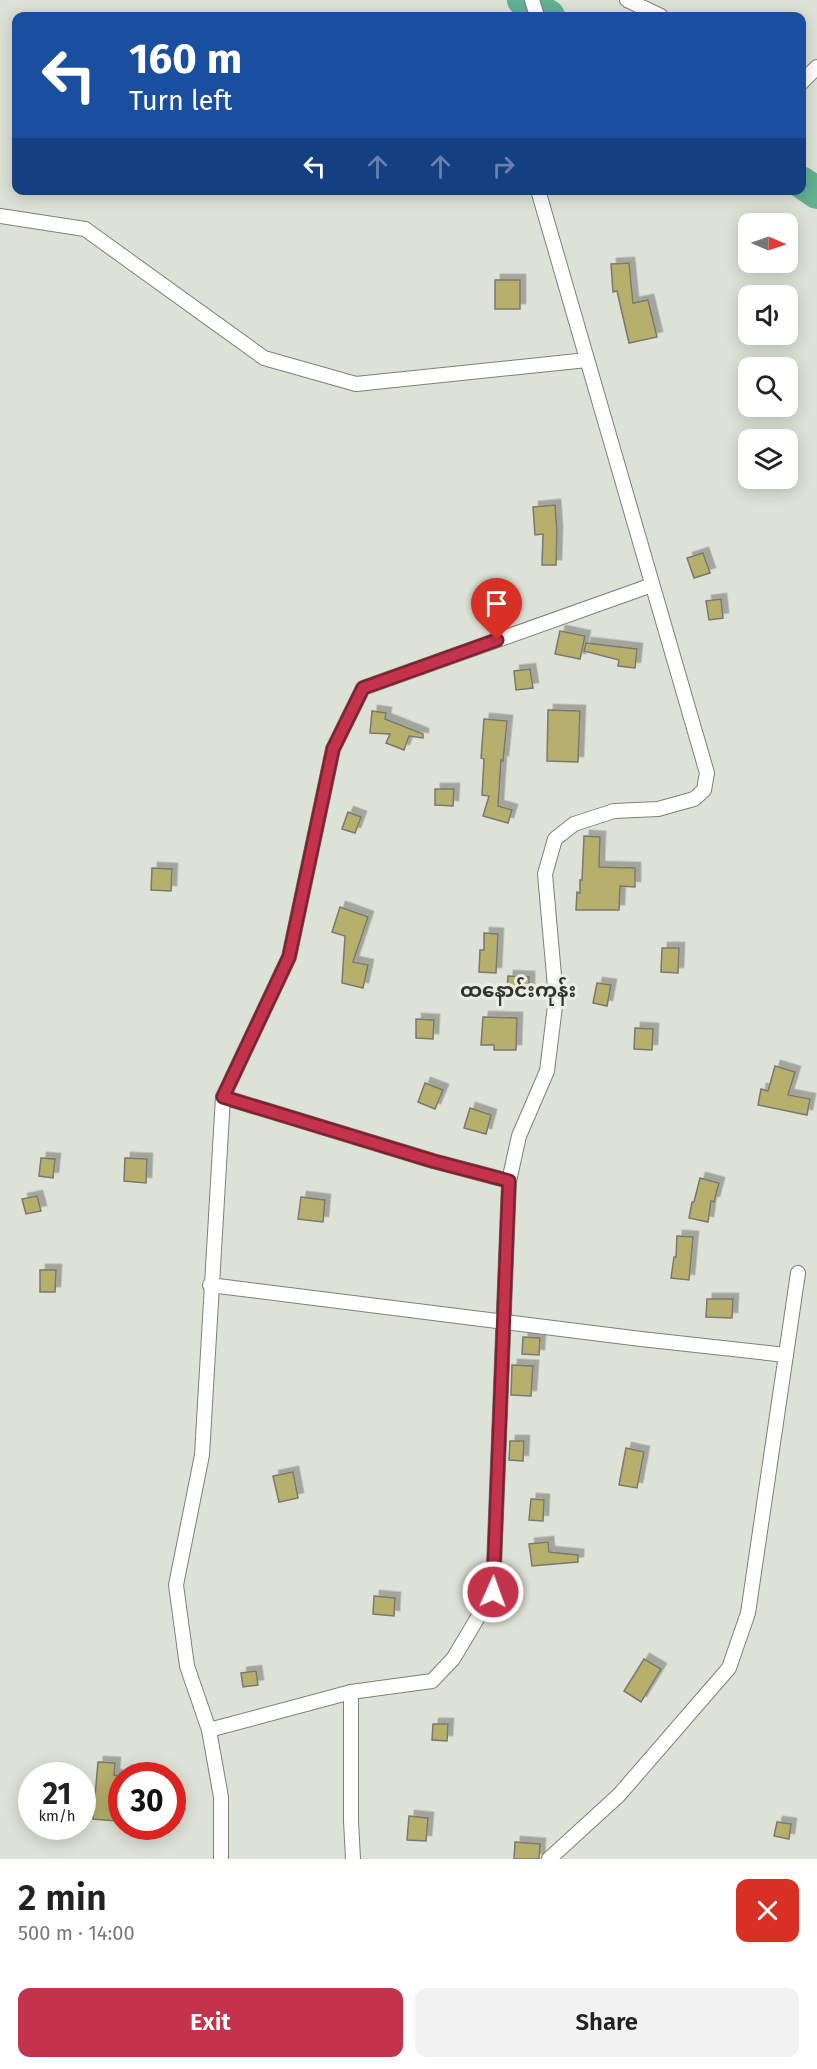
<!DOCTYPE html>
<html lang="en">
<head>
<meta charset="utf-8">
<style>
  body { margin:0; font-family:"Fira Sans","Noto Sans Myanmar",sans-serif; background:#f2f2f2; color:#222; height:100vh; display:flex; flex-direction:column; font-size:22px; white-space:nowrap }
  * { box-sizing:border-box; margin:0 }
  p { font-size:20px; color:#767676 }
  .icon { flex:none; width:33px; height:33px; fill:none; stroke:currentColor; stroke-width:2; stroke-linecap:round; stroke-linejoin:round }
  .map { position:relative; height:1859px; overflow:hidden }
  .sheet { display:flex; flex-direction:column; background:#fff; flex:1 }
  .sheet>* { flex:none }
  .guide { position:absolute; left:12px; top:12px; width:794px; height:183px; border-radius:12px; box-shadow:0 3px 15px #0003; background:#1a4fa0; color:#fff; overflow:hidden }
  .needle { width:39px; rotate:92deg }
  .controls { position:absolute; left:738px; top:213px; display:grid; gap:12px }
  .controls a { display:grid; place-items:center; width:60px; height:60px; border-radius:12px; background:#fff; box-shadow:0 3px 15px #0003; font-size:30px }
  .speed { position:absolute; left:18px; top:1762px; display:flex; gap:12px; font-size:30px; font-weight:700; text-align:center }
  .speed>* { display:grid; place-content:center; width:78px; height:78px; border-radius:50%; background:#fff; box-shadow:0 3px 15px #0003; line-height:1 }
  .speed small { font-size:15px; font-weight:400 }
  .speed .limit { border:9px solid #d22; background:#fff; color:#111 }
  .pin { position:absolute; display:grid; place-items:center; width:51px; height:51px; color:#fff; margin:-62px -26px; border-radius:50% 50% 50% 0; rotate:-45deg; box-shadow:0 0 6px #0007 }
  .pin .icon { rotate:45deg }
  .me { position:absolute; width:66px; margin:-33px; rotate:2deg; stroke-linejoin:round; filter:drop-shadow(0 0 4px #0008) }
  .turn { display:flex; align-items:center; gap:21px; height:126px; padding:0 18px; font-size:27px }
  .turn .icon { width:78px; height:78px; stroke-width:2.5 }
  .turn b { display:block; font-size:42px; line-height:51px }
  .lanes { display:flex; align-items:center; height:57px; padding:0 18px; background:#0003; justify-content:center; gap:30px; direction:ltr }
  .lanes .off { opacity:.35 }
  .round { display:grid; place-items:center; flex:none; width:63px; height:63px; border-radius:12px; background:#f2f2f2 }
  .headline { display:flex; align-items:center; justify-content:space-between; height:102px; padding:0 18px }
  h1 { font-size:36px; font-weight:600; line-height:45px }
  .cta { display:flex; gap:12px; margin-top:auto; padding:12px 18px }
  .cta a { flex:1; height:69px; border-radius:12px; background:#c3334b; color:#fff; font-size:24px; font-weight:600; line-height:69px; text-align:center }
  .cta a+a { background:#f2f2f2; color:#222 }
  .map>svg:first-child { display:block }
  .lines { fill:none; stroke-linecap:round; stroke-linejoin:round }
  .river { stroke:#63b092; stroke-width:32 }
  .building { fill:#b7af6c; stroke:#7a796f; stroke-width:1.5; filter:url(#shadow) }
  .street-casing { stroke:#7d8177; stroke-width:16 }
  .street { stroke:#fff; stroke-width:14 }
  .route-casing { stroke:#7f2131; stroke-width:15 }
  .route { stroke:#c3334b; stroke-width:10 }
  .labels { text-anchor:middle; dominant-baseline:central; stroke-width:6; stroke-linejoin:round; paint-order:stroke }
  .quarter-label { font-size:20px; font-weight:bold; fill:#31342b; stroke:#eaefe3 }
</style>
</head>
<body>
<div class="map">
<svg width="817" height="1859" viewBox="0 0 817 1859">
  <defs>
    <filter id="shadow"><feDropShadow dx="5.5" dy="-5.5" stdDeviation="0" flood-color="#0004"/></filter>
  </defs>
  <rect width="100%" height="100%" fill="#dde2d6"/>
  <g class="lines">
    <!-- river -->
    <g class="river">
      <path d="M523 0 549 16"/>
      <path d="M801 182 817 193"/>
    </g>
  </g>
  <!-- building -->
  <g class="building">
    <path d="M629 263 633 303 648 300 657 337 629 343 617 291 613 292 611 264Z"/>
    <rect x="495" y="280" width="25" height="29"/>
    <path d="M555 505 557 532 556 565H542L543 534 535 535 533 507Z"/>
    <path d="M703 553 710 573 694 578 687 558Z"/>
    <path d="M721 599 723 618 709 620 706 601Z"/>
    <path d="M560 631 585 636 580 659 555 654Z"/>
    <path d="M586 643 637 649 635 668 618 666 619 660 584 651Z"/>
    <path d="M530 669 533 688 516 690 514 671Z"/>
    <path d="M548 710 580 711 578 762 547 761Z"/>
    <path d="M372 711 386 713 385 719 423 734V738L409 736 404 750 386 743 390 734 370 733Z"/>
    <path d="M484 719 507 721 503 761 501 760 498 806 512 810 508 823 483 816 489 796 482 795 484 759 481 758Z"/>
    <path d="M435 789H454L453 806 435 805Z"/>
    <path d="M348 812 361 817 355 833 342 829Z"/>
    <path d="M584 836 600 837 599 867 635 868V887L620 886 619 910H576L577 892 580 893V880H582Z"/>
    <path d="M152 868 172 869 171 891 151 890Z"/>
    <path d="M340 907 368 917 353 962 368 965 363 988 342 983 345 936 332 932Z"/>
    <path d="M484 933 498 934 496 973 479 972 480 950H484Z"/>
    <path d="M662 948H679L678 973 661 972Z"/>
    <path d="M508 976 529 977V992L507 991Z"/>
    <path d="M597 983 611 985 607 1006 593 1003Z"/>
    <path d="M483 1017 517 1018 516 1050H494V1045H481Z"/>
    <path d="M416 1019 434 1020 433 1039 416 1038Z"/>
    <path d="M635 1028 653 1029 652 1050 634 1049Z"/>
    <path d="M775 1066 795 1072 788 1095 810 1099 807 1115 758 1105 761 1089 768 1091Z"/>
    <path d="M425 1083 443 1090 435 1109 418 1102Z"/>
    <path d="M470 1108 491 1115 486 1134 464 1128Z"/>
    <path d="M41 1158 55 1159 53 1178 39 1176Z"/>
    <path d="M125 1158 147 1159 146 1183 124 1181Z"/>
    <path d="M700 1178 719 1183 714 1202 711 1201 708 1222 689 1218 692 1202H694Z"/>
    <path d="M37 1196 41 1211 26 1214 22 1199Z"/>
    <path d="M301 1197 325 1200 323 1222 298 1219Z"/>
    <path d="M677 1236 693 1237 689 1280 671 1278 674 1257H676Z"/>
    <path d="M40 1270H56L55 1292H40Z"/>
    <path d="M707 1299H733L732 1318 706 1317Z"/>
    <path d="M523 1337 540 1338 539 1355 522 1354Z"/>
    <path d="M512 1365 533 1366 531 1396 511 1395Z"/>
    <path d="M510 1441H524L523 1461 509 1460Z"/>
    <path d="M626 1448 644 1452 637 1488 619 1485Z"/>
    <path d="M293 1472 298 1498 279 1502 273 1476Z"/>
    <path d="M531 1499 544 1500 543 1521 529 1520Z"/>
    <path d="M548 1542 549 1552 578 1555V1562L532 1566 529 1544Z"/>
    <path d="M374 1596 395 1598 394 1616 373 1614Z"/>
    <path d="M644 1659 661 1669 641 1702 624 1691Z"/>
    <path d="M256 1671 258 1685 243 1687 241 1673Z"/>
    <path d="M433 1724H448L447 1741 432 1740Z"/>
    <path d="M98 1762 115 1763 114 1775 120 1776 116 1821 93 1819Z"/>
    <path d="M409 1816 428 1818 426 1841 407 1840Z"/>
    <path d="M777 1822 791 1824 789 1839 774 1836Z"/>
    <path d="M515 1842 540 1844 539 1859H514Z"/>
  </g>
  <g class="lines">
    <defs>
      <g id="street">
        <path d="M532 0 537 16"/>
        <path d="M627 0 661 16"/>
        <path d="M801 83 817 67"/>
        <path d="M0 216 85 229 264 358 356 384 587 360"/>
        <path d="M223 1097 433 1161 509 1181"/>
        <path d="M210 1285 641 1339 786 1355"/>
        <path d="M351 1692V1821L353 1859"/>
        <path d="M209 1730 351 1692 432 1681 453 1659 493 1592 509 1181 519 1136 547 1071 556 998 545 874 555 839 574 824 614 811 658 809 694 799 704 790 707 773 538 190"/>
        <path d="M221 1859V1797L209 1730 187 1666 176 1585 202 1455 223 1097 289 957 333 749 363 688 652 585"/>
        <path d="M549 1859 619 1795 729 1668 748 1613 798 1273"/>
      </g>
    </defs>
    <!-- street casing -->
    <use href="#street" class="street-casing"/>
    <!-- street -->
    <use href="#street" class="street"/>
  </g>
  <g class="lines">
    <defs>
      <path id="route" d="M493 1592 509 1181 433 1161 223 1097 289 957 333 749 363 688 497 640"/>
    </defs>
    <!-- route casing -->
    <use href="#route" class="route-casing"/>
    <!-- route -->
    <use href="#route" class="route"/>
  </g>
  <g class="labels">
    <!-- quarter labels -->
    <g class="quarter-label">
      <text x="518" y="990">ထနောင်းကုန်း</text>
    </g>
  </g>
</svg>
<div class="controls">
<a><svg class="needle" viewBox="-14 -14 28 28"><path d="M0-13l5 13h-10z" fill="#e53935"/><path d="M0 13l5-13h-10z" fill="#767676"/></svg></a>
<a><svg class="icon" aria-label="sound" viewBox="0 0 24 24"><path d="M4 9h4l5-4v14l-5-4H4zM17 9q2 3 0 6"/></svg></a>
<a><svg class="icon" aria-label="search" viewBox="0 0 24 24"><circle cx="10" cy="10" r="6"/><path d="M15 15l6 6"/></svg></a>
<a><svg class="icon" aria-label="layers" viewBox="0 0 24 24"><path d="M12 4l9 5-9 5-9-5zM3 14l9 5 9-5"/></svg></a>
</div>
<div class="speed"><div>21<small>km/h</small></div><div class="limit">30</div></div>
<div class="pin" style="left:497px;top:640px;background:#d93025"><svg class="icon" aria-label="arrive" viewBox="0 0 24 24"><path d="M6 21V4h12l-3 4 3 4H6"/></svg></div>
<svg class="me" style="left:493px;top:1592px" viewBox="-20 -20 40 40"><circle r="17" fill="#c3334b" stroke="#fff" stroke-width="3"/><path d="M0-11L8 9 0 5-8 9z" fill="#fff"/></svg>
<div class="guide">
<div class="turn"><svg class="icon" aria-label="left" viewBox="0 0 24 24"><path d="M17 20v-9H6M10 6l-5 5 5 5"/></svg><div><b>160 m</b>Turn left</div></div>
<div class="lanes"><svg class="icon" aria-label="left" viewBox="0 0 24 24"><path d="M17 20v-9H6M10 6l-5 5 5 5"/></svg><svg class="icon off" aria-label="ahead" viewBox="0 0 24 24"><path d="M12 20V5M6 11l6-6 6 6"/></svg><svg class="icon off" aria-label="ahead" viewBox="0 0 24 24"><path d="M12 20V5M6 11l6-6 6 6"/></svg><svg class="icon off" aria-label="right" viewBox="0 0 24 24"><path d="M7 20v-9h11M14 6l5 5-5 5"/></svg></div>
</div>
</div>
<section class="sheet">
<div class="headline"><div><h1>2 min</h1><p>500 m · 14:00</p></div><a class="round" style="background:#d93025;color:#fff"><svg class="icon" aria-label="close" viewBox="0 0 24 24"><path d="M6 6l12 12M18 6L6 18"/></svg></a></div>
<div class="cta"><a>Exit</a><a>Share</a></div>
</section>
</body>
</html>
